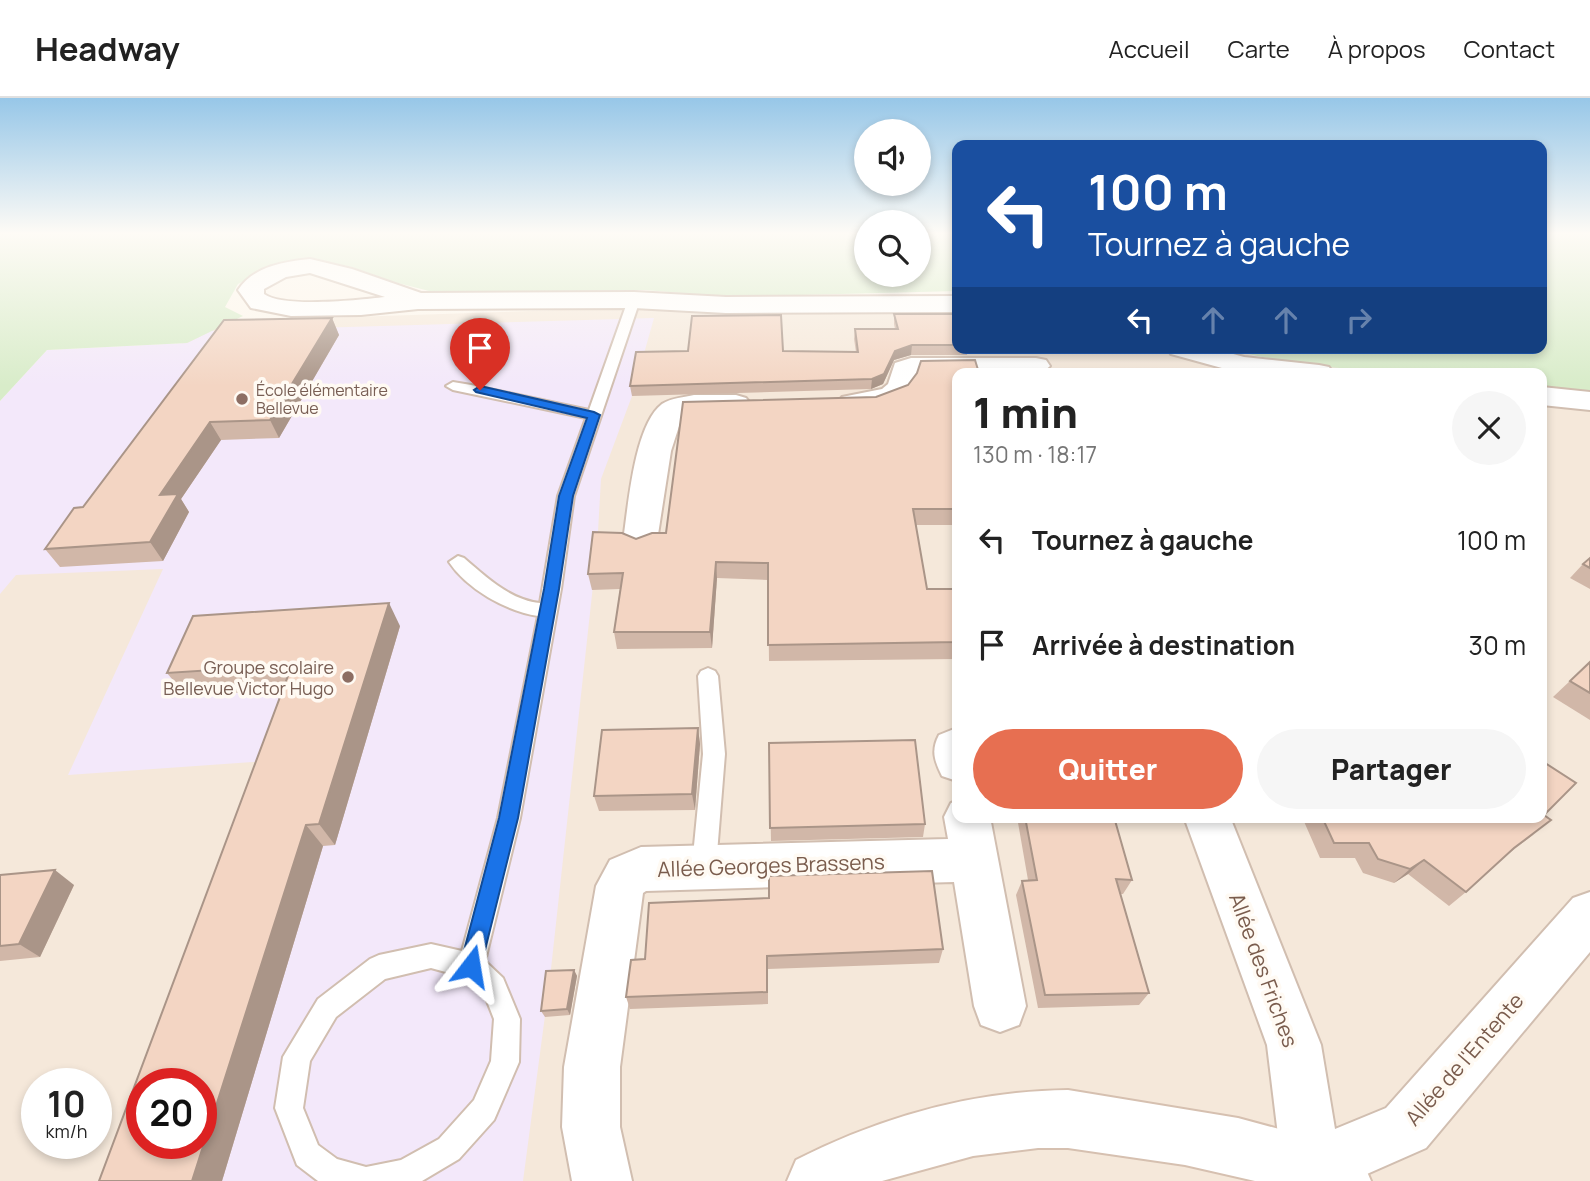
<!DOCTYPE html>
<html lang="fr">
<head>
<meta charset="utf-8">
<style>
  body { margin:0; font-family:Manrope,sans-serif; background:#f6f6f6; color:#222; height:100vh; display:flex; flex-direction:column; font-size:26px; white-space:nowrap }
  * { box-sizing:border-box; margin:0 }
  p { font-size:23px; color:#767676 }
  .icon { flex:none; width:38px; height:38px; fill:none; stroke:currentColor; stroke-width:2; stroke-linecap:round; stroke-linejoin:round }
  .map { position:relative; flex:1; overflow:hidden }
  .drawer { position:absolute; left:952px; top:270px; width:595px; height:455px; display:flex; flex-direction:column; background:#fff; border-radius:14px; box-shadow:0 4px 10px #0003 }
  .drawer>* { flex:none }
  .hud { position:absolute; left:952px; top:42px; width:595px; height:214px; border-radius:14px; box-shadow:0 4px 10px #0003; background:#1a4fa0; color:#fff; overflow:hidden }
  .fabs { position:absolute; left:854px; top:21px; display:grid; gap:14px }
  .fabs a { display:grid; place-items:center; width:77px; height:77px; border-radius:50%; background:#fff; box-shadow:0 4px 10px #0003; font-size:35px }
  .speed { position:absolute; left:21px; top:970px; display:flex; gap:14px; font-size:35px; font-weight:700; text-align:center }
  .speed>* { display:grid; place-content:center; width:91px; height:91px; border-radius:50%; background:#fff; box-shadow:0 4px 10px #0003; line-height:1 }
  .speed small { font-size:18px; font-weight:400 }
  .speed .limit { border:10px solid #d22; background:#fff; color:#111 }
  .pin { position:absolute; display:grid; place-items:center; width:60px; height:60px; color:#fff; margin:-72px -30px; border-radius:50% 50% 50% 0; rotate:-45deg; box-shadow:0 0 7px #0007 }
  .pin .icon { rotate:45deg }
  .me { position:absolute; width:77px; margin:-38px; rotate:14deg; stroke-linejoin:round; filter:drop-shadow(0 0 5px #0008) }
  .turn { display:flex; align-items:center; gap:24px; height:147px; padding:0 21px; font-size:32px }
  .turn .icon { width:91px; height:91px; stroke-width:2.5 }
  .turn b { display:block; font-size:49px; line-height:60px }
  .lanes { display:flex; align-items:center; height:66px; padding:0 21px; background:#0003; justify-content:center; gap:35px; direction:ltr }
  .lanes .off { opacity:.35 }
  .round { display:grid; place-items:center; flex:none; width:74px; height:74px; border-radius:37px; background:#f6f6f6 }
  .overview { display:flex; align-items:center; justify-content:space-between; height:119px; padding:0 21px }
  h1 { font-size:42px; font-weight:800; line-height:52px }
  .primary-button { display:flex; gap:14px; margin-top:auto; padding:14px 21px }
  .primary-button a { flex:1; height:80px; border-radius:42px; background:#e76f51; color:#fff; font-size:28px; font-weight:800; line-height:80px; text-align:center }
  .primary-button a+a { background:#f6f6f6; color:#222 }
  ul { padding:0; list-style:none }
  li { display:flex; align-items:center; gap:21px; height:105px; padding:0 21px }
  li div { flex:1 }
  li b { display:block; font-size:26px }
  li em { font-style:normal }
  header { display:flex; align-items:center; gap:42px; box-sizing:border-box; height:98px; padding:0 35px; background:#fff; border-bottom:2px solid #e0e0e0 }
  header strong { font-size:33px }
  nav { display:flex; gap:38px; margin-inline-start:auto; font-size:24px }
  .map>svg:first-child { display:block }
  .residential { fill:#f5e8da; fill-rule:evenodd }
  .education { fill:#f3e8fa }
  .green { fill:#d8ecc9 }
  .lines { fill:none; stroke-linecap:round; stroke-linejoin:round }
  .lane-casing { stroke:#d1beb0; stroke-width:4 }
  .street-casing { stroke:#d1beb0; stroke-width:4 }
  .secondary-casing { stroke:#d6c0b0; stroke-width:4 }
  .lane { fill:#fff; fill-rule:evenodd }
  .street { fill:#fff; fill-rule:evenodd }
  .secondary { fill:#fff; fill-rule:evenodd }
  .wall { fill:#d1b7a8 }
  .shaded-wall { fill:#aa9588 }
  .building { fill:#f3d5c3; stroke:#aa9588; stroke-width:2; fill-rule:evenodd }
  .route { fill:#1a73e8; stroke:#114b97; stroke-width:2 }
  .education-dot { fill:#8d6e63; stroke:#fffaf3; stroke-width:2.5 }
  .labels { text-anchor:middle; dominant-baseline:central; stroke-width:7; stroke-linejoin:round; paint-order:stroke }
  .far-education-label { font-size:16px; fill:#785e54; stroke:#fffaf3; text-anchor:start }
  .education-label { font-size:18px; fill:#785e54; stroke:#fffaf3; text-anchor:end }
  .near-street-label { font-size:21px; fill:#7a5c4d; stroke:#fffaf3 }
</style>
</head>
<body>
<header>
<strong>Headway</strong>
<nav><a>Accueil</a><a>Carte</a><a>À propos</a><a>Contact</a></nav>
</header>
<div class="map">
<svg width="1590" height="1083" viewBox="0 0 1590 1083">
  <rect width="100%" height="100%" fill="#fdf6ec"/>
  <!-- residential -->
  <path class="residential" d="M957 199V250H1224L1266 261 1396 275H957V719H1542V290L1590 295V1083H0V489L198 224ZM37 985H96V1045H37ZM142 985H201V1045H142Z"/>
  <!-- education -->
  <path class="education" d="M654 220 632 298 601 381 597 451 550 880 523 1083H134L201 1045V985L281 662 68 677 163 471 16 477 0 496V303L47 252 187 245 211 233Z"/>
  <!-- green -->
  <g class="green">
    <path d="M0 136H866V177H919V136H957V193L728 199 645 192 437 195 394 184 352 169 318 162 277 167 238 186 225 209 243 218 187 245 47 252 0 303Z"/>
    <path d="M1542 136H1590V295L1542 290V275C1436 275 1328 278 1224 250H1542Z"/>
  </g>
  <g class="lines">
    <defs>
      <g id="lane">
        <path d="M634 198 640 202 574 398 561 491 520 720 485 863 503 880 520 921 519 964 494 1022 459 1061 422 1083H318L297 1067 275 1010 283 959 318 901 370 861 379 857 431 846 462 853 498 720 538 518C506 513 467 491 449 464L458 458 464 460C486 479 510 502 540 505L558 398 586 320 453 292 446 288 453 284 471 287 589 312 628 202ZM431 870 464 879 485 898 494 921 491 963 474 1002 439 1041 401 1062 366 1069 337 1061 318 1047 303 1010 310 963 336 919 385 881Z"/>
        <path d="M708 570 715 573 718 578 725 656 716 768 712 776 704 779 696 776 692 768 703 656 698 578 701 573Z"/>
      </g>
      <g id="street">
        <path d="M310 161 352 171 421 195 634 194 726 199 957 198V214L726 215 634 210 418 211 361 217 291 218 251 210 238 192C254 168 283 164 310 161ZM310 175 385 199C359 202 283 210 264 196V191L286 179Z"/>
        <path d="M1168 250H1212L1244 259 1319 267 1329 269 1333 275H1240L1171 256Z"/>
        <path d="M911 260H1036L1046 262 1050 268 1042 275 918 276C915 310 869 318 842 311L837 305 842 299 882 291 888 286 895 265Z"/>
        <path d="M1542 289 1590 294V312L1542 307Z"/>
        <path d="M694 297H736L746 300 751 306 746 312C726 317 702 309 682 319L671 353 657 443 652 451 640 455 628 451 623 443C628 410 634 327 662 306 671 300 685 299 694 297Z"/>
        <path d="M954 631 957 633V683L942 678C934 662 931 652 939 637Z"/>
        <path d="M957 703V719H990L1026 908 1019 927 1000 934 981 927 974 908 954 784 646 793 643 795 620 969V1029L632 1083H572L562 1029 564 969 596 788 610 762 641 749 948 741 944 719 951 705Z"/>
        <path d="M1184 719H1230L1321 947 1335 1031 1386 1010 1573 800 1590 794V854L1426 1050 1351 1083H1288L1282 1070 1267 947Z"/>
      </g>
      <path id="secondary" d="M1068 992 1238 1020 1290 1034 1362 1062 1371 1083H1255L1185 1067 1068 1050H1038L973 1058 882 1083H787L796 1062C881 1019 972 993 1068 992Z"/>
    </defs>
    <!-- lane casing -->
    <use href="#lane" class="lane-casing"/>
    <!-- street casing -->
    <use href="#street" class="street-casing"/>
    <!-- secondary casing -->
    <use href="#secondary" class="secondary-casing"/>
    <!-- lane -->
    <use href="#lane" class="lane"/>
    <!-- street -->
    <use href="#street" class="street"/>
    <!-- secondary -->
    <use href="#secondary" class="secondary"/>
  </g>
  <!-- wall -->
  <g class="wall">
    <path d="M894 216H957V250H968L967 257H911L894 262 883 286 871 291 632 298 630 288 783 253 856 254 854 241 855 231H895L894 226Z"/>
    <path d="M332 220 339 237 279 340 221 342 181 401 189 414 163 463 60 469 45 451 83 409Z"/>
    <path d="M957 275V427H916L927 491H957V561L769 563 768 482 717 480 712 550 617 551 614 534 620 491 592 492 588 476 636 441 666 435 876 299Z"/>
    <path d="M1590 460V491L1570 480 1583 466Z"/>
    <path d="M400 528 335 747 323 748 222 1083 283 592 186 598 167 575Z"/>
    <path d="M1590 564V622L1553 599Z"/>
    <path d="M698 630 700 646 695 712 599 713 594 698Z"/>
    <path d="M769 645 925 726 923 739 771 743Z"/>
    <path d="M1544 717 1533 737 1508 756 1466 794 1449 808 1408 776 1394 785 1363 775 1355 760H1320L1302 719H1542Z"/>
    <path d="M1017 719H1114L1132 782 1123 796H1120L1149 895 1139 907 1038 910 1016 797 1022 783 1028 782Z"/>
    <path d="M0 777 74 787 40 859 0 863Z"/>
    <path d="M943 851 939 865 768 871V906L630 911 626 899 631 862Z"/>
    <path d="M574 872 577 878 570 917 545 919 541 913Z"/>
  </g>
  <!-- shaded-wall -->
  <g class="shaded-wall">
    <path d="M332 220 339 237 279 340 270 322Z"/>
    <path d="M912 247 911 257 894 262 883 286 871 291 872 281 895 253Z"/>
    <path d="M210 324 221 342 181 401 189 414 163 463 150 444 160 397Z"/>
    <path d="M716 464 717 480 712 550 710 534Z"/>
    <path d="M389 505 400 528 335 747 319 726Z"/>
    <path d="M698 630 700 646 695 712 692 696Z"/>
    <path d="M306 727 323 748 222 1083H192Z"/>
    <path d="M1424 762 1408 776 1394 785 1410 771Z"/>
    <path d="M55 772 74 787 40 859 19 846Z"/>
    <path d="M574 872 577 878 570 917 567 911Z"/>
  </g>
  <!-- building -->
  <g class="building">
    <path d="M894 216H957V247H912L895 253 884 276 872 281 630 288 636 254 688 253 692 218 781 217 783 253 858 254 855 231H898Z"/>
    <path d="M332 220 270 322 210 324 160 397 178 396 150 444 45 451 74 410 83 409 224 222Z"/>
    <path d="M975 262 979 275H957V411H913L927 491H957V544L768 547V465L716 464 710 534H614L623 475 588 476 593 434 622 435 636 441 652 435H666L683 304 876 299 908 287 917 275 921 263Z"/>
    <path d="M1087 272H1130L1131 275H1088Z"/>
    <path d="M1590 460V470L1583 466Z"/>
    <path d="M389 505 319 726 306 727 192 1083H99L292 567 167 575 193 518ZM142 985H201V1045H142Z"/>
    <path d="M1590 564V595L1570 583Z"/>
    <path d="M698 630 692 696 594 698 602 632Z"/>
    <path d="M915 642 925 726 770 730 769 645Z"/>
    <path d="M1542 663 1576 685 1544 717 1551 722 1514 750 1466 794 1424 762 1410 771 1378 761 1369 745H1334L1322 719H1542Z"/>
    <path d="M1025 719H1114L1132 782 1116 781 1149 895 1045 897 1022 783 1037 782Z"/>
    <path d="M55 772 19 846 0 848V777Z"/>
    <path d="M932 773 943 851 767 858V894L626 899 631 862 645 861 649 805 769 800V778Z"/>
    <path d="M574 872 567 911 541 913 546 873Z"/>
  </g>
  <!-- sky -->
  <linearGradient id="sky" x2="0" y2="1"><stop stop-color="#97c7e8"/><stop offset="0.47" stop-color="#fefbf6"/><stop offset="1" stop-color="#fefbf6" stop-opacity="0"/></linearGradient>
  <rect width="1590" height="288" fill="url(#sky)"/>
  <!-- route -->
  <path class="route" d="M480 288 594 314 600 317 573 398 559 491 518 720 481 868 478 876 471 879 463 876 460 868 499 720 544 491 559 398 587 320 476 294 474 292Z"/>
  <!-- markers -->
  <g class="education-dot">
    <circle cx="242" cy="301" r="7"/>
    <circle cx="348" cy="579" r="7"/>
  </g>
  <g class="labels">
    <!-- far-education labels -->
    <g class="far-education-label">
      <text x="256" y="292">École élémentaire<tspan x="256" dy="18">Bellevue</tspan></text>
    </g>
    <!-- education labels -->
    <g class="education-label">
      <text x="334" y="569">Groupe scolaire<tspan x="334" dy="21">Bellevue Victor Hugo</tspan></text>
    </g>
    <!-- near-street labels -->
    <g class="near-street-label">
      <text transform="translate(771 767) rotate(-2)">Allée Georges Brassens</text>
      <text transform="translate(1264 872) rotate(70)">Allée des Friches</text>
      <text transform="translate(1464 961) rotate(-49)">Allée de l'Entente</text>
    </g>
  </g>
</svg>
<div class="fabs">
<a><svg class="icon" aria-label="sound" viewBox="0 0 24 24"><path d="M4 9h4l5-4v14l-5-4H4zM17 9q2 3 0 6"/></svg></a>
<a><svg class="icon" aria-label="search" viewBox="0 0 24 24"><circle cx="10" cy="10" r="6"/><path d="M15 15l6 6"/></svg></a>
</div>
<div class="speed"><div>10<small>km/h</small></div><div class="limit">20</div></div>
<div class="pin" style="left:480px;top:292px;background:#d93025"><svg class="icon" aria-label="arrive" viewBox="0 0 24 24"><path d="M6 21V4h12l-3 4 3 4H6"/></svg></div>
<svg class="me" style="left:471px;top:868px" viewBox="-20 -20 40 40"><path d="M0-17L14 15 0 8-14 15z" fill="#1a73e8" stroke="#fff" stroke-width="4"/></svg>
<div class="hud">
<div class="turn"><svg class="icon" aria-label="left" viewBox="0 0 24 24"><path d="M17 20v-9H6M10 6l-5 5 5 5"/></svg><div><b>100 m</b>Tournez à gauche</div></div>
<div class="lanes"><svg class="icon" aria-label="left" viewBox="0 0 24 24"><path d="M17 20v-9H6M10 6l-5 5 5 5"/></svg><svg class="icon off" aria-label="ahead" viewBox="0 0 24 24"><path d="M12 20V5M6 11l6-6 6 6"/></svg><svg class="icon off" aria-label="ahead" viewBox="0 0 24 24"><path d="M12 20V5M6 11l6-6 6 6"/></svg><svg class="icon off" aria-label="right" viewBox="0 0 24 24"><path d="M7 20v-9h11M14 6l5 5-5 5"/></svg></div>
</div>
<section class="drawer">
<div class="overview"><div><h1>1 min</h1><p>130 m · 18:17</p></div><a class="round"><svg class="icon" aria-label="close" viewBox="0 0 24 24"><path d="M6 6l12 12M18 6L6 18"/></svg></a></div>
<ul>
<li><svg class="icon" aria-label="left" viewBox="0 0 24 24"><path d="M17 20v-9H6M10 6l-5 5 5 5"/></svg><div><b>Tournez à gauche</b></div><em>100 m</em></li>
<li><svg class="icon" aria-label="arrive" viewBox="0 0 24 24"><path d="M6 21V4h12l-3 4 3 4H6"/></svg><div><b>Arrivée à destination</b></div><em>30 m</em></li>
</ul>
<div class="primary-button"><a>Quitter</a><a>Partager</a></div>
</section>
</div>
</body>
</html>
